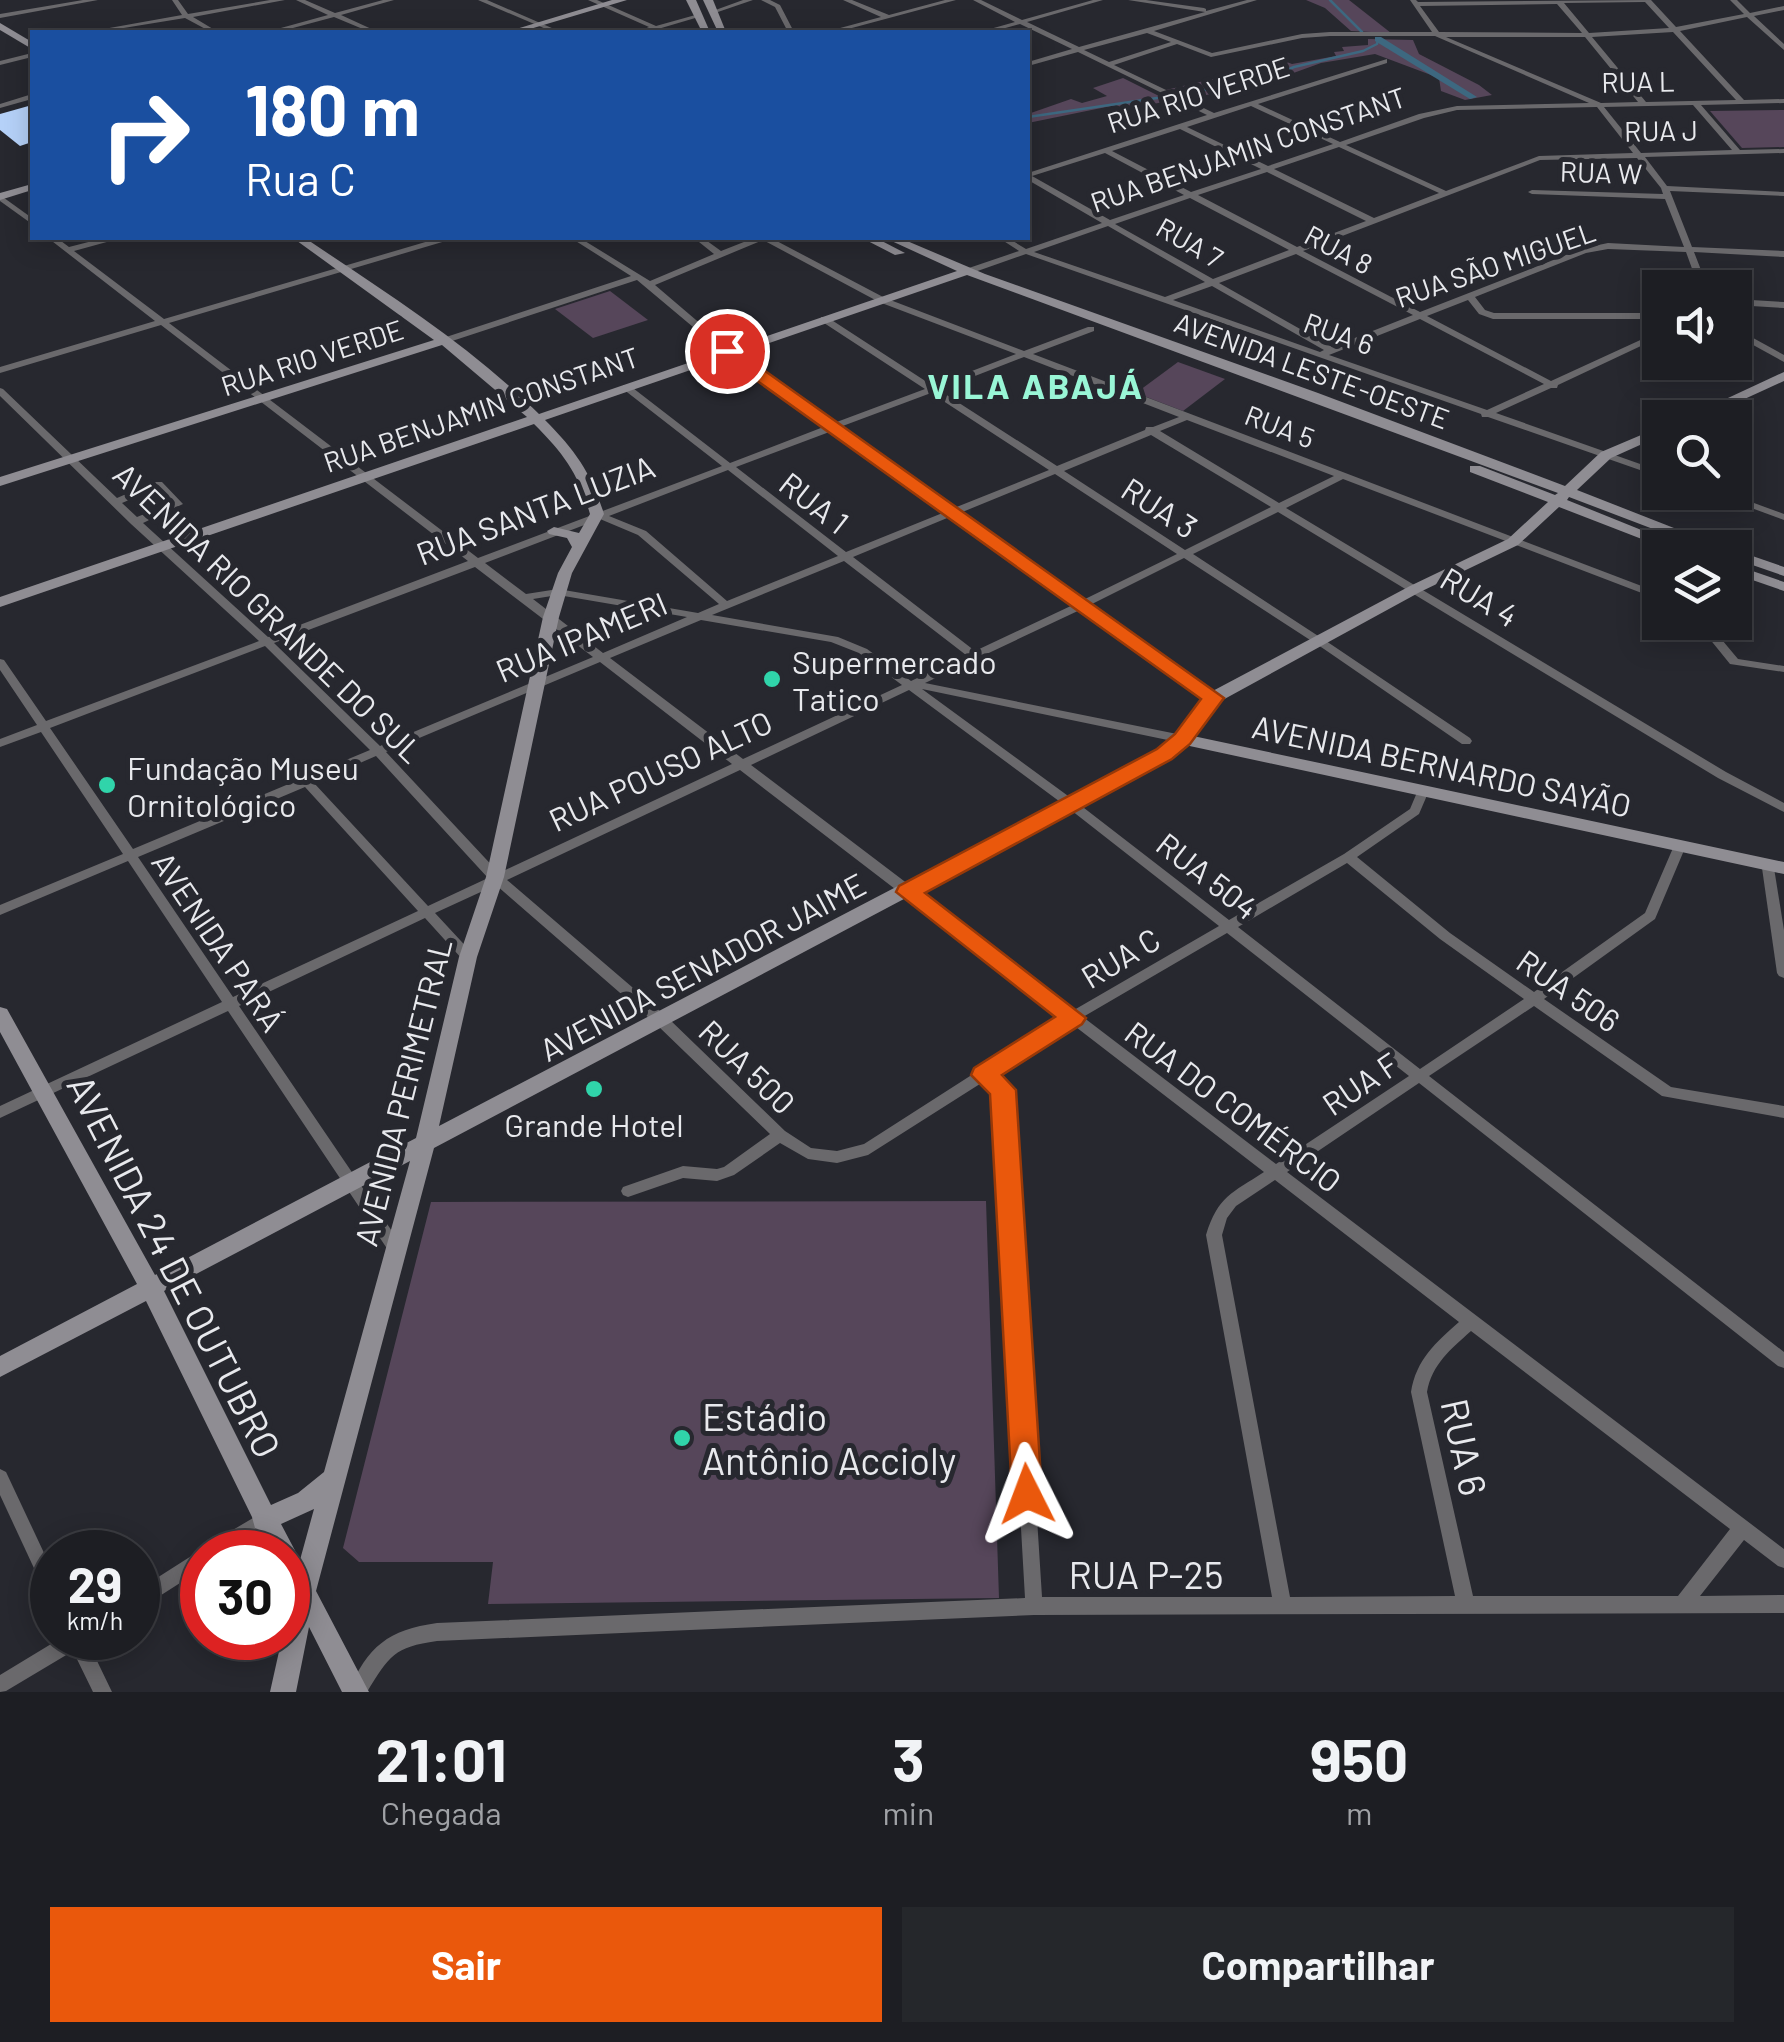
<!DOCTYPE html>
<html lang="pt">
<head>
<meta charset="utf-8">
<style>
  body { margin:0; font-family:Barlow,sans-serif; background:#25272b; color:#f1f3f6; height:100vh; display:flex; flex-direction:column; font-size:38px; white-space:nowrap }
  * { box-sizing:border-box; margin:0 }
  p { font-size:32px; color:#a0a2a6 }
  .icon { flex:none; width:55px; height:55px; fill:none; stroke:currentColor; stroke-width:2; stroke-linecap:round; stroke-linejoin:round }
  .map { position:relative; height:1692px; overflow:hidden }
  .side { display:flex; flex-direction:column; background:#1d1e23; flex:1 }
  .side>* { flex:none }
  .banner { position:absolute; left:30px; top:30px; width:1000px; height:210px; border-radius:0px; box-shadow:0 5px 25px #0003,0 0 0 2px #3b3c41; background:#1a4fa0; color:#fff; overflow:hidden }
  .tools { position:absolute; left:1642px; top:270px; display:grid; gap:20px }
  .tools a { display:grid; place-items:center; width:110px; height:110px; border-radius:0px; background:#1d1e23; box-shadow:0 5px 25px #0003,0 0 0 2px #3b3c41; font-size:50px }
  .speed { position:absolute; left:30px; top:1530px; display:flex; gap:20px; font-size:50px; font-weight:700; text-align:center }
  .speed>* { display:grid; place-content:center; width:130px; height:130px; border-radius:50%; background:#1d1e23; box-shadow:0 5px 25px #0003,0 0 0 2px #3b3c41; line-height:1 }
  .speed small { font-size:25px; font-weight:400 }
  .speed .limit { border:15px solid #d22; background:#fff; color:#111 }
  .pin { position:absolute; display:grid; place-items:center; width:85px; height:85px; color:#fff; margin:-42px; border:5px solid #fff; border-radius:50%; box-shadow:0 2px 10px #0007 }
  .me { position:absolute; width:110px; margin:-55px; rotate:357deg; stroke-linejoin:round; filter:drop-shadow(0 0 8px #0008) }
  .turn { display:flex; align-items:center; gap:35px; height:210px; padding:0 50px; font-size:45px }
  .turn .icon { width:130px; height:130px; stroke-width:2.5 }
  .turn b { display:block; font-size:70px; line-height:85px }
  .eta { display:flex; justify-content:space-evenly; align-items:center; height:170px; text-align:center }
  .eta b { font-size:60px; font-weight:700; line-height:70px }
  .cta { display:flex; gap:20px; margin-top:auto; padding:20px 50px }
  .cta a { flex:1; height:115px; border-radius:0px; background:#ea580c; color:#fff; font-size:40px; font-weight:700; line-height:115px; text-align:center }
  .cta a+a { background:#25272b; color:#f1f3f6 }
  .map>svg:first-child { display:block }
  .green { fill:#56465a }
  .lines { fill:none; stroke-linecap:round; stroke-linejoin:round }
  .stream { stroke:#3d6880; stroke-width:2.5 }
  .canal { fill:#3d6880; fill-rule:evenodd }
  .building { fill:#b5d1f8 }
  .street { fill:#6a696c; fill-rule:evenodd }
  .secondary { fill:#8f8d93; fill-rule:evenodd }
  .route { fill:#ea580c; stroke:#983908; stroke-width:2.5 }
  .poi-dot { fill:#30d4aa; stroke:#27282f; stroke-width:4 }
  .labels { text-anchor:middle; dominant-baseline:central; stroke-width:10; stroke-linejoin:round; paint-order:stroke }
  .far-street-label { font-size:28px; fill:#e8e9ed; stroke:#27282f }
  .street-label { font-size:32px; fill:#e8e9ed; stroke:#27282f }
  .poi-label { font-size:32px; fill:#e8e9ed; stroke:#27282f; text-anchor:start }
  .far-district-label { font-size:35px; font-weight:bold; letter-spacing:2.5px; fill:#99f6d6; stroke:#27282f }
  .near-street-label { font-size:38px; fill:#e8e9ed; stroke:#27282f }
  .near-poi-label { font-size:38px; fill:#e8e9ed; stroke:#27282f; text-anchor:start }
</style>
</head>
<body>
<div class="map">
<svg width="1784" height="1692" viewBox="0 0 1784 1692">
  <rect width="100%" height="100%" fill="#27282f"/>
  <!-- green -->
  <g class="green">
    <path d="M1306 0H1349L1391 33 1351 31 1325 8Z"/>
    <path d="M1368 39 1413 40 1419 54 1479 85 1492 95 1465 100 1441 91 1439 78 1375 54 1321 63 1260 85 1185 99 1166 90 1242 72 1254 78 1279 70 1264 64 1279 59 1292 64 1336 56 1334 52 1344 51 1342 47 1368 45Z"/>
    <path d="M1123 78 1169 101 1126 109 1116 105 1028 123V114L1071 99 1082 103 1107 96 1093 88Z"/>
    <path d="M1784 110V147L1742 148 1710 111Z"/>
    <path d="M610 291 648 320 593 338 555 309Z"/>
    <path d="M1178 362 1225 379 1183 411 1136 393Z"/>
    <path d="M986 1201 999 1598 488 1604 493 1562H359L343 1548 431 1202Z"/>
  </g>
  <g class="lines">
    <!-- stream -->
    <g class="stream">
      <path d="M1330 0 1362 32"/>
      <path d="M1184 93 1261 81 1294 67 1363 51 1377 44 1378 39"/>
      <path d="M1028 117 1157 98"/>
    </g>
    <!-- canal -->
    <path class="canal" d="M1375 37H1381L1477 97 1470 99 1375 41Z"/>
  </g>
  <!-- building -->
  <path class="building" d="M32 105V142L20 146 0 130V114Z"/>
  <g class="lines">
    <!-- street -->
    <g class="street">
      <path d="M83 0H98L0 18V14Z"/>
      <path d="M172 0H178L188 14 270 0H285L193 17 218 32H211L185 18 99 32H87L182 15Z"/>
      <path d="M296 0H305L335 13 383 0H394L341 15 378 32H370L334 17 278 32H269L270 31 328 15Z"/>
      <path d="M478 0H487L561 32H553Z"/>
      <path d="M588 0H597L656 26 699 14 702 16 658 29 637 32 649 27Z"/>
      <path d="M743 0H753L715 13 710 12Z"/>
      <path d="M761 0H770L780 5 794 32H788L775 7Z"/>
      <path d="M843 0H852L889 15 945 0H956L837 32H828L829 31 881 17Z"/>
      <path d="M973 0H981L1022 20 1093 0H1103L1027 22 1079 47 1205 12 1128 0H1146L1204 8 1206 9V11L1247 0H1257L1154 31 1212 53 1302 34 1330 32H1432L1410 0H1416L1418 2 1651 0 1676 27 1744 14 1730 0H1737L1750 13 1784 6V10L1754 16 1784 44V50L1747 17 1680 31 1744 100 1784 99V103L1701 105 1740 150 1784 149V153L1645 157 1667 186 1784 192V196L1670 191 1692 247 1784 251V257L1694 252 1708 288H1699L1686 252 1608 249 1586 253 1475 297 1485 310 1494 313H1660V319H1493L1479 314 1468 300 1427 316 1551 381 1660 331V337L1558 385 1557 388H1551L1496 413 1660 471V477L1488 417H1482L1481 414 1026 254 969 274H963V270L1019 251 999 238H1008L1026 249 1102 223 1028 180V173L1207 115 1078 52 1028 66V62L1072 49 1020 24 991 32H982L983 31 1015 22ZM1645 2 1669 28 1589 33 1564 3ZM1557 4 1582 33 1439 32 1420 6ZM1673 32 1736 100 1646 102 1592 37ZM1147 33 1171 42 1109 62 1084 50ZM1330 36H1435L1589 103 1457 106 1419 114 1340 142 1258 104 1387 63V59L1214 113 1114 65 1177 44 1211 57 1302 38ZM1446 37H1585L1638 102 1601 103ZM1693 105 1732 150 1641 153 1604 107ZM1251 106 1333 144 1268 166 1187 127ZM1597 107 1633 153 1539 156 1446 191 1346 145 1424 118 1457 110ZM1180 129 1261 169 1191 192 1112 151ZM1339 147 1439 193 1374 218 1274 169ZM1105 153 1184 195 1110 220 1032 176ZM1637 158 1661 188 1663 194 1532 190 1528 192 1532 194 1665 199 1684 247 1608 243 1584 248 1420 312 1303 251 1540 160ZM1267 172 1366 221 1297 247 1198 195ZM1190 198 1289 250 1213 279 1115 224ZM1108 226 1205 282 1165 297 1034 252ZM1296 254 1413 315 1332 347 1219 283ZM1212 286 1324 350 1320 352 1173 300ZM1420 319 1544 384 1487 410 1329 355Z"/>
      <path d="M32 53V57L0 65V61Z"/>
      <path d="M29 95H32V99L0 108V104Z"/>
      <path d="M0 195 32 218V224L0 201Z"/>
      <path d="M48 238H57L69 247 104 238H115L114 240 74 251 164 319 439 238H450L449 240 169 323 478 558 722 466 623 389V385H629L730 463 826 426 724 353 637 280 446 343H440V339L631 276 571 238H580L650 281 714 254 694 238H703L721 251 754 238H771L885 298 1024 351 1088 327H1094V331L1033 354 1660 593V600L1343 479 1286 508 1726 772 1784 803V812L1718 778 1278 512 1193 554 1332 645 1470 738 1472 741 1470 744H1462L1324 649 1184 558 1090 605 1217 695 1219 698 1217 701H1209L1082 609 925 683 1182 735 1186 736 1188 739 1186 742 1182 743 922 689 1075 801 1229 920 1344 854 1410 809 1418 790H1426L1428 793 1419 814 1357 857 1450 933 1534 992 1645 913 1673 848 1675 845H1683L1685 848 1655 919 1544 999 1671 1087 1784 1106V1118L1662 1096 1534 1006 1429 1076 1784 1352V1368L1778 1366 1419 1083 1287 1172 1784 1549V1568L1778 1566 1744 1540 1700 1596 1784 1595V1613L1034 1615 437 1641C394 1647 389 1656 367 1692H348C368 1646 388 1630 437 1623L1025 1598 996 1092 983 1082 868 1155 837 1163 808 1159 780 1143 734 1175 717 1181 683 1178 628 1197 623 1195 621 1191 623 1187 683 1166 717 1169 724 1167 770 1134 657 1025 496 885 435 913 473 954 475 957 473 960H463L425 918 239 1006 400 1243 403 1248 400 1253 395 1254 390 1253 228 1011 0 1118V1106L222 1002 128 861 0 915V905L123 854 41 732 0 747V739L37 725 0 670V659L4 660 46 721 259 641 131 524 0 396V388L3 389 117 498 154 482H162L183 504 143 523 268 637 468 561 161 325 0 373V367L155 321ZM763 240 879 302 1016 354 933 386 827 317H821V321L925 389 834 423 730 349 655 285ZM1024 357 1179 417 1153 427H1146L1145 430 1057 466 939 390ZM931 393 1049 470 954 508 840 427ZM1187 420 1334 476 1279 503 1160 431ZM832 431 945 512 846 552 736 467ZM1151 435 1271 507 1185 550 1064 471ZM728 470 838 556 727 601 646 531 609 516ZM1055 474 1177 554 1083 600 960 513ZM157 488 171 503 137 517 122 503ZM952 516 1075 604 975 651 853 557ZM600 519 638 535 719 604 698 613 558 589 526 594 485 563ZM844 561 966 655 911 681 867 649 838 637 712 615ZM475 567 593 657 380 746 274 643ZM558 595 687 617 603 653 533 599ZM701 620 831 642 859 653 902 685 743 759 610 658ZM265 646 370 750 133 849 50 728ZM600 662 732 764 499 873 386 752ZM909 690 1067 807 1219 926 1074 1010 751 765ZM376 756 488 878 428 906 314 783ZM740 770 1062 1017 864 1144 837 1151 811 1148 785 1131 667 1017 507 880ZM305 787 418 911 233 997 138 857ZM1347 863 1440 939 1524 999 1420 1069 1238 927ZM1227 933 1409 1076 1276 1164 1083 1017ZM1072 1024 1264 1172C1232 1193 1218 1196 1206 1235L1272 1597H1042L1010 1090 993 1075ZM1275 1180 1459 1322C1436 1342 1416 1360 1411 1392L1455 1596 1290 1597 1222 1235 1227 1218 1236 1206ZM1471 1331 1730 1529 1678 1596H1473L1427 1392C1432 1364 1451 1349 1471 1331Z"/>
      <path d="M1735 299 1784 302V308L1735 305Z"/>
      <path d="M1735 328 1784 355V362L1735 335Z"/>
      <path d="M1708 492H1724L1784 514V520Z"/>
      <path d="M1696 622H1707L1738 659 1784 666V672L1730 664Z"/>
      <path d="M1768 864 1774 868 1784 930V978L1779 976 1777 973 1762 868Z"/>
      <path d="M0 1469 6 1472 52 1570V1596L46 1594 0 1495Z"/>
      <path d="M263 1512 269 1514 272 1520 269 1526 227 1552H202V1569L144 1606 138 1608V1590L196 1553 204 1551 206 1546Z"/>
      <path d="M61 1638H86L112 1692H93L73 1651 6 1691 0 1692V1675Z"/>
    </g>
    <!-- secondary -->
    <g class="secondary">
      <path d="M612 0H627L520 32H506Z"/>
      <path d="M686 0H696L710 32H702Z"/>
      <path d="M703 0H713L726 32H718Z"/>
      <path d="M0 23 32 42V49L0 30Z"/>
      <path d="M32 184V190L0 200V193Z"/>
      <path d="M293 238H305C385 292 470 345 539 414L957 271 885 238H900L985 274 1318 393 1565 486 1601 452 1660 427V436L1611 458 1577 490 1725 548H1703L1569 497 1567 500 1686 548H1665L1559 507 1518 545 1420 592 1219 702 1193 736 1784 862V874L1185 745 1170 758 434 1148 316 1591 369 1692H342L309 1627 296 1692H270L282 1638H288V1610L291 1593 288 1586V1552H270L258 1529 255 1528 252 1517 146 1301 0 1377V1356L137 1284 0 1032V1007L7 1009 155 1275 416 1138 459 957 486 877 543 617 558 573 572 547 567 538 549 534 547 531 554 527 579 533 590 514C578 473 564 454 534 424L0 607V597L527 417 442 345 0 486V477L434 340ZM967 275 1558 493 1555 495 1480 466H1470V472L1548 502 1508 539 1410 586 1207 694 1176 735 1158 750 439 1126 477 957 504 877 559 617 572 573 604 514C591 473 576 451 545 420ZM410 1161 324 1472 298 1493 271 1505 164 1291ZM314 1509 300 1560 281 1524Z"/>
      <path d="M862 238H876L905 253 895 255Z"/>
      <path d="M1784 372V381L1703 418H1685Z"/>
      <path d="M1735 550 1784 567V576L1735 559Z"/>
      <path d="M1735 565 1784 582V591L1735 574Z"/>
    </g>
  </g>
  <!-- route -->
  <path class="route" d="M721 348H733L1224 698 1190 744 1172 759 925 893 1086 1018 1082 1024 1002 1075 1016 1090 1042 1494 1038 1504 1027 1508 1016 1504 1012 1494 990 1094 971 1075 974 1068 1055 1017 896 892 899 886 1157 749 1175 734 1201 699 721 355Z"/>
  <!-- markers -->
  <g class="poi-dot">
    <circle cx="772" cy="679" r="10"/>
    <circle cx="107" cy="785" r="10"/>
    <circle cx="594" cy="1089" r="10"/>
    <circle cx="682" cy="1438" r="10"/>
  </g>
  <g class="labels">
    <!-- far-street labels -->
    <g class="far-street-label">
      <text transform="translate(1638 81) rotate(-1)">RUA L</text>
      <text transform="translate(1198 94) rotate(-18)">RUA RIO VERDE</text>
      <text transform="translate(1661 130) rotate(-1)">RUA J</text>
      <text transform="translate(1248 149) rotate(-19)">RUA BENJAMIN CONSTANT</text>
      <text transform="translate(1601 172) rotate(2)">RUA W</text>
      <text transform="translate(1190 242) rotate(30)">RUA 7</text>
      <text transform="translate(1339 249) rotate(28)">RUA 8</text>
      <text transform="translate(1495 264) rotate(-19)">RUA SÃO MIGUEL</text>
      <text transform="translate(1339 333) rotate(20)">RUA 6</text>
      <text transform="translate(312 357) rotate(-18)">RUA RIO VERDE</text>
      <text transform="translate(1312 370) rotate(20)">AVENIDA LESTE-OESTE</text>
      <text transform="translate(481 409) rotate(-19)">RUA BENJAMIN CONSTANT</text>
      <text transform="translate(1280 426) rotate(21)">RUA 5</text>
    </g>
    <!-- street labels -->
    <g class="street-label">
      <text transform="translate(815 502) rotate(38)">RUA 1</text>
      <text transform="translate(1160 507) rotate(33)">RUA 3</text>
      <text transform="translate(535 509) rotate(-21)">RUA SANTA LUZIA</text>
      <text transform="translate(1480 596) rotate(31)">RUA 4</text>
      <text transform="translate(269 612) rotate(44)">AVENIDA RIO GRANDE DO SUL</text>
      <text transform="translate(581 636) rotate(-23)">RUA IPAMERI</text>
      <text transform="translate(1442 765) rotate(12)">AVENIDA BERNARDO SAYÃO</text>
      <text transform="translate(660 770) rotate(-25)">RUA POUSO ALTO</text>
      <text transform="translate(1208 875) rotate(38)">RUA 504</text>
      <text transform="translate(219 941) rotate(56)">AVENIDA PARÁ</text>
      <text transform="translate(1120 957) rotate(-31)">RUA C</text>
      <text transform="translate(702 966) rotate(-28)">AVENIDA SENADOR JAIME</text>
      <text transform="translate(1569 990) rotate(35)">RUA 506</text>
      <text transform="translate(748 1066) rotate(44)">RUA 500</text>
      <text transform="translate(1360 1083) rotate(-34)">RUA F</text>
      <text transform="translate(402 1092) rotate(-76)">AVENIDA PERIMETRAL</text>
      <text transform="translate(1234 1106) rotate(37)">RUA DO COMÉRCIO</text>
    </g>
    <!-- poi labels -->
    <g class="poi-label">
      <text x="792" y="661">Supermercado<tspan x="792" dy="37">Tatico</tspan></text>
      <text x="127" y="767">Fundação Museu<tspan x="127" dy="37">Ornitológico</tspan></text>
      <text x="594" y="1124" text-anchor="middle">Grande Hotel</text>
    </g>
    <!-- far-district labels -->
    <g class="far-district-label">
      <text x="1036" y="385">VILA ABAJÁ</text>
    </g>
    <!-- near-street labels -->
    <g class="near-street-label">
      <text transform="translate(175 1266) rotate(63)">AVENIDA 24 DE OUTUBRO</text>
      <text transform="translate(1465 1447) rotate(78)">RUA 6</text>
      <text x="1146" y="1574">RUA P-25</text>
    </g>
    <!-- near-poi labels -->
    <g class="near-poi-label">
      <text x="702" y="1416">Estádio<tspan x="702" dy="44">Antônio Accioly</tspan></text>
    </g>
  </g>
</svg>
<div class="tools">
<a><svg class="icon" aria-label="sound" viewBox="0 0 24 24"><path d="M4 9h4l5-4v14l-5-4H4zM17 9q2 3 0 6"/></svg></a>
<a><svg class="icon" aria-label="search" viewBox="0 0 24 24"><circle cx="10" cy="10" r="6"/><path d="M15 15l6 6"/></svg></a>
<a><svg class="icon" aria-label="layers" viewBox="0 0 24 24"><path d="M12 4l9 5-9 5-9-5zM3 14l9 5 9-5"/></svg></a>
</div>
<div class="speed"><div>29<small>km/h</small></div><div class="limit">30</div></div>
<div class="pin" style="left:727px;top:351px;background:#d93025"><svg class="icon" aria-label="arrive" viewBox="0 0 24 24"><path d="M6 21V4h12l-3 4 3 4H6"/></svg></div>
<svg class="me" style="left:1027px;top:1494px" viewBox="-20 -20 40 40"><path d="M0-17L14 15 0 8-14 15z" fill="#ea580c" stroke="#fff" stroke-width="4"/></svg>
<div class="banner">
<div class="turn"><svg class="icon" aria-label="right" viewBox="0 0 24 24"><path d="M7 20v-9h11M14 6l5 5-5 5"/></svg><div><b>180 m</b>Rua C</div></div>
</div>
</div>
<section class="side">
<div class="eta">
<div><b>21:01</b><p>Chegada</p></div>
<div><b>3</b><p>min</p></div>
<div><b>950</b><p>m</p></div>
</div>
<div class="cta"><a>Sair</a><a>Compartilhar</a></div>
</section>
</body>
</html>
